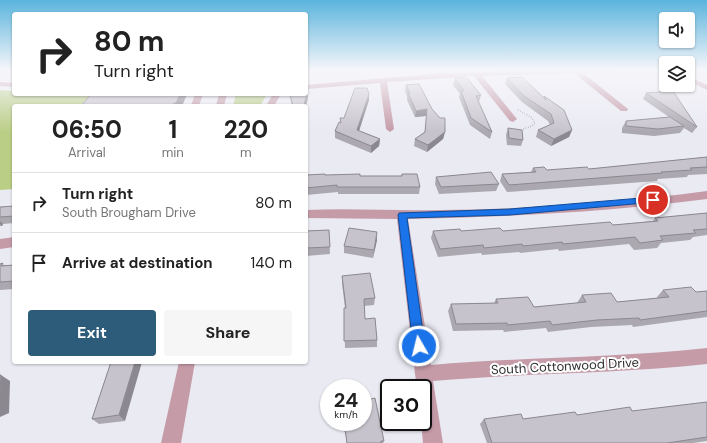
<!DOCTYPE html>
<html lang="en">
<head>
<meta charset="utf-8">
<style>
  body { margin:0; font-family:"DM Sans",sans-serif; background:#f6f6f6; color:#222; height:100vh; display:flex; flex-direction:column; font-size:15px; white-space:nowrap }
  * { box-sizing:border-box; margin:0 }
  p { font-size:13px; color:#767676 }
  .icon { flex:none; width:22px; height:22px; fill:none; stroke:currentColor; stroke-width:2; stroke-linecap:round; stroke-linejoin:round }
  .map { position:relative; flex:1; overflow:hidden }
  .sheet { position:absolute; left:12px; top:104px; width:296px; height:260px; display:flex; flex-direction:column; background:#fff; border-radius:4px; box-shadow:0 1px 3px #0004 }
  .sheet>* { flex:none }
  .guide { position:absolute; left:12px; top:12px; width:296px; height:84px; border-radius:4px; box-shadow:0 1px 3px #0004; background:#fff; color:#222; overflow:hidden }
  .controls { position:absolute; left:659px; top:12px; display:grid; gap:8px }
  .controls a { display:grid; place-items:center; width:36px; height:36px; border-radius:4px; background:#fff; box-shadow:0 1px 3px #0004; font-size:20px }
  .speed { position:absolute; left:320px; top:379px; display:flex; gap:8px; font-size:20px; font-weight:700; text-align:center }
  .speed>* { display:grid; place-content:center; width:52px; height:52px; border-radius:50%; background:#fff; box-shadow:0 1px 3px #0004; line-height:1 }
  .speed small { font-size:10px; font-weight:400 }
  .speed .limit { border:2px solid #111; border-radius:6px; background:#fff; color:#111 }
  .pin { position:absolute; display:grid; place-items:center; width:34px; height:34px; color:#fff; margin:-17px; border:2px solid #fff; border-radius:50%; box-shadow:0 1px 4px #0007 }
  .me { position:absolute; width:44px; margin:-22px; rotate:352deg; stroke-linejoin:round; filter:drop-shadow(0 0 3px #0008) }
  .turn { display:flex; align-items:center; gap:14px; height:84px; padding:0 16px; font-size:18px }
  .turn .icon { width:52px; height:52px; stroke-width:2.5 }
  .turn b { display:block; font-size:28px; line-height:34px }
  .eta { display:flex; justify-content:space-evenly; align-items:center; height:68px; text-align:center }
  .eta b { font-size:24px; font-weight:700; line-height:28px }
  .button { display:flex; gap:8px; margin-top:auto; padding:8px 16px }
  .button a { flex:1; height:46px; border-radius:4px; background:#2d5c7b; color:#fff; font-size:16px; font-weight:700; line-height:46px; text-align:center }
  .button a+a { background:#f6f6f6; color:#222 }
  ul { padding:0; list-style:none }
  li { display:flex; align-items:center; gap:12px; height:60px; padding:0 16px; border-top:1px solid #e0e0e0 }
  li div { flex:1 }
  li b { display:block; font-size:15px }
  li em { font-style:normal }
  .map>svg:first-child { display:block }
  .green { fill:#bace86 }
  .lines { fill:none; stroke-linecap:round; stroke-linejoin:round }
  .path { stroke:#86868b; stroke-width:1.5; stroke-dasharray:0.5 2; stroke-linecap:butt }
  .minor { fill:#c59ba8; fill-rule:evenodd }
  .wall { fill:#aba8af }
  .shaded-wall { fill:#8b888f }
  .building { fill:#c7c3cc; stroke:#8b888f }
  .route { fill:#1a73e8; stroke:#114b97 }
  .labels { text-anchor:middle; dominant-baseline:central; stroke-width:4; stroke-linejoin:round; paint-order:stroke }
  .near-street-label { font-size:13px; fill:#303033; stroke:#fff }
</style>
</head>
<body>
<div class="map">
<svg width="707" height="443" viewBox="0 0 707 443">
  <rect width="100%" height="100%" fill="#eaeaf3"/>
  <!-- green -->
  <g class="green">
    <path d="M0 90 14 91V94H91L84 106H14V189L0 190Z"/>
    <path d="M236 94H267L260 106H233Z"/>
  </g>
  <g class="lines">
    <!-- path -->
    <path class="path" d="M518 110 531 117 535 123 532 126 523 129"/>
    <!-- minor -->
    <g class="minor">
      <path d="M0 70H8L0 74Z"/>
      <path d="M557 70H618L615 72 583 73 628 109 627 111H621L574 73 482 76 517 119 513 122 510 121 474 76 387 82 394 129 390 132 386 129 380 83 306 89V85L444 73Z"/>
      <path d="M688 76 707 85V90L688 81Z"/>
      <path d="M0 82 14 83V87L0 86Z"/>
      <path d="M195 94H203L199 106H191Z"/>
      <path d="M219 94H227L224 106H216Z"/>
      <path d="M273 94H281L274 106H266Z"/>
      <path d="M707 191V199C608 212 508 217 408 219L431 365C523 357 615 358 707 348V364C616 374 524 373 433 381L443 443H423L421 422H423V388H417L415 374 397 219 306 218V210C351 208 395 211 440 210 529 209 618 203 707 191Z"/>
      <path d="M14 237V247L0 249V239Z"/>
      <path d="M179 362H195L181 443H161Z"/>
    </g>
  </g>
  <!-- wall -->
  <g class="wall">
    <path d="M455 78 481 95 479 102H478L492 132 490 139 470 125 459 97 460 94 453 85Z"/>
    <path d="M507 78 543 98 544 96 572 130 569 137 551 146 536 137 538 130 550 125 548 121 522 102 505 84Z"/>
    <path d="M406 85 445 132 443 139 427 152 414 146 415 139 425 132 426 116 415 117 407 100V96L405 91Z"/>
    <path d="M646 93 697 127 692 133 684 128 680 133 654 136 622 133V128L626 121 669 117 643 99Z"/>
    <path d="M91 94H187L182 106H81Z"/>
    <path d="M289 94 308 98 306 106H292Z"/>
    <path d="M369 100 359 131 380 139 379 146 371 153 335 138V131L340 123V118H344Z"/>
    <path d="M508 128 523 140 521 146 507 145 506 135Z"/>
    <path d="M707 157V174L688 175 687 177 658 179 657 181 507 192 500 181 502 174 531 172 533 168 547 170 589 169Z"/>
    <path d="M402 174 420 187 419 194H338V192L306 195V175L360 176H401Z"/>
    <path d="M436 177 499 184 496 191 439 194 435 184Z"/>
    <path d="M14 206V223L3 224 2 226H0V207Z"/>
    <path d="M707 213V235L693 237 690 240 661 243 657 248 634 250 629 244 559 251 558 249 520 253 519 252 482 255 481 253 438 257 431 238 433 231H503L613 225 653 221 655 218Z"/>
    <path d="M329 230 330 254 306 256V231Z"/>
    <path d="M377 240 373 258 344 253V246Z"/>
    <path d="M0 264 5 265H14V289L0 290Z"/>
    <path d="M342 276 375 298 374 305 364 306 365 319 377 340V347L345 348 344 308H345L342 283Z"/>
    <path d="M663 290 696 292 707 291V317L633 327 632 325 591 327 548 332 546 328 504 332 503 330 453 331 448 311 451 304 494 303 496 299 534 307 577 303 582 295 617 302 657 298V297Z"/>
    <path d="M111 362 125 421 99 424 92 419Z"/>
    <path d="M707 402V441L693 443H487L480 424 484 419H523L632 411Z"/>
    <path d="M343 422H363L384 441 383 443H347Z"/>
  </g>
  <!-- shaded-wall -->
  <g class="shaded-wall">
    <path d="M307 91 308 98 306 106H304Z"/>
    <path d="M180 94H187L182 106H177L176 103Z"/>
    <path d="M369 94V100L357 137V130Z"/>
    <path d="M427 109 426 116 415 117 416 111Z"/>
    <path d="M572 130 569 137 551 146 554 139Z"/>
    <path d="M445 132 443 139 427 152 428 145Z"/>
    <path d="M380 139 379 146 371 153V146Z"/>
    <path d="M0 221 3 224 2 226 0 224Z"/>
    <path d="M377 232V240L373 258 374 250Z"/>
    <path d="M135 362H142L125 421 119 415Z"/>
    <path d="M1 375 10 381 9 413 0 417V393Z"/>
  </g>
  <!-- building -->
  <g class="building">
    <path d="M522 77 546 100 544 96 564 110 572 130 554 139 538 130 554 123 551 114 524 96 507 78Z"/>
    <path d="M455 78H467L481 95 476 96 492 132 471 118 461 91H464Z"/>
    <path d="M419 84 432 109 440 118H445V132L428 145 415 139 425 132 427 109 416 111 408 93H410L406 85Z"/>
    <path d="M355 88H367L369 94 357 130 380 139 371 146 335 131 339 122 341 123 340 118H344Z"/>
    <path d="M306 91H307L304 106H293L290 94H306Z"/>
    <path d="M673 91 697 127 646 93Z"/>
    <path d="M91 94H180L176 103H174L172 106H81Z"/>
    <path d="M670 117 684 126 658 129 626 126V121Z"/>
    <path d="M508 128 522 130 523 140 509 138Z"/>
    <path d="M707 157V167L690 168 692 170 661 172 662 173 509 185 502 174 536 172 533 168 544 167 547 170 587 167 589 169Z"/>
    <path d="M491 172 499 184 441 187 436 177Z"/>
    <path d="M325 174V175L360 174V176H402V174H417L420 187H337V185L306 188V175Z"/>
    <path d="M14 206V216L0 217V207Z"/>
    <path d="M707 213V229L693 230 696 233 660 236 663 240 640 243 635 237 563 244 562 242 523 246 522 244 484 248 483 245 440 249 433 231 460 229 461 231 500 228 503 231 610 222 613 225 658 221 655 218Z"/>
    <path d="M349 228 377 232 374 250 344 246Z"/>
    <path d="M329 230 330 247 306 248V231Z"/>
    <path d="M3 263 1 266 14 265V281L0 282V264Z"/>
    <path d="M370 273 375 298 364 299 365 319 375 318 377 340 344 341V308H346L342 276Z"/>
    <path d="M691 287 696 292 707 291V311L640 320 639 318 597 320 552 325 550 321 507 325V323L456 324 451 304 498 303 496 299 528 297 534 307 586 302 582 295 611 293 617 302 669 297 663 290Z"/>
    <path d="M111 362H135L119 415 92 419Z"/>
    <path d="M0 375H1L0 393Z"/>
    <path d="M375 398 384 441H381V443H347L344 422H363V401Z"/>
    <path d="M707 402V437L667 443H492L484 419 521 414 523 419 575 412 577 415 630 407 632 411Z"/>
  </g>
  <!-- sky -->
  <linearGradient id="sky" x2="0" y2="1"><stop stop-color="#5ab4dd"/><stop offset="0.53" stop-color="#f6f6fa"/><stop offset="1" stop-color="#f6f6fa" stop-opacity="0"/></linearGradient>
  <rect width="707" height="132" fill="url(#sky)"/>
  <!-- route -->
  <path class="route" d="M653 197 657 200 656 202 510 215 407 218 425 346 424 349 419 351 415 349 413 346 398 215 399 213 510 209Z"/>
  <g class="labels">
    <!-- near-street labels -->
    <g class="near-street-label">
      <text transform="translate(565 366) rotate(-3)">South Cottonwood Drive</text>
    </g>
  </g>
</svg>
<div class="controls">
<a><svg class="icon" aria-label="sound" viewBox="0 0 24 24"><path d="M4 9h4l5-4v14l-5-4H4zM17 9q2 3 0 6"/></svg></a>
<a><svg class="icon" aria-label="layers" viewBox="0 0 24 24"><path d="M12 4l9 5-9 5-9-5zM3 14l9 5 9-5"/></svg></a>
</div>
<div class="speed"><div>24<small>km/h</small></div><div class="limit">30</div></div>
<div class="pin" style="left:653px;top:200px;background:#d93025"><svg class="icon" aria-label="arrive" viewBox="0 0 24 24"><path d="M6 21V4h12l-3 4 3 4H6"/></svg></div>
<svg class="me" style="left:419px;top:346px" viewBox="-20 -20 40 40"><circle r="17" fill="#1a73e8" stroke="#fff" stroke-width="3"/><path d="M0-11L8 9 0 5-8 9z" fill="#fff"/></svg>
<div class="guide">
<div class="turn"><svg class="icon" aria-label="right" viewBox="0 0 24 24"><path d="M7 20v-9h11M14 6l5 5-5 5"/></svg><div><b>80 m</b>Turn right</div></div>
</div>
<section class="sheet">
<div class="eta">
<div><b>06:50</b><p>Arrival</p></div>
<div><b>1</b><p>min</p></div>
<div><b>220</b><p>m</p></div>
</div>
<ul>
<li><svg class="icon" aria-label="right" viewBox="0 0 24 24"><path d="M7 20v-9h11M14 6l5 5-5 5"/></svg><div><b>Turn right</b><p>South Brougham Drive</p></div><em>80 m</em></li>
<li><svg class="icon" aria-label="arrive" viewBox="0 0 24 24"><path d="M6 21V4h12l-3 4 3 4H6"/></svg><div><b>Arrive at destination</b></div><em>140 m</em></li>
</ul>
<div class="button"><a>Exit</a><a>Share</a></div>
</section>
</div>
</body>
</html>
